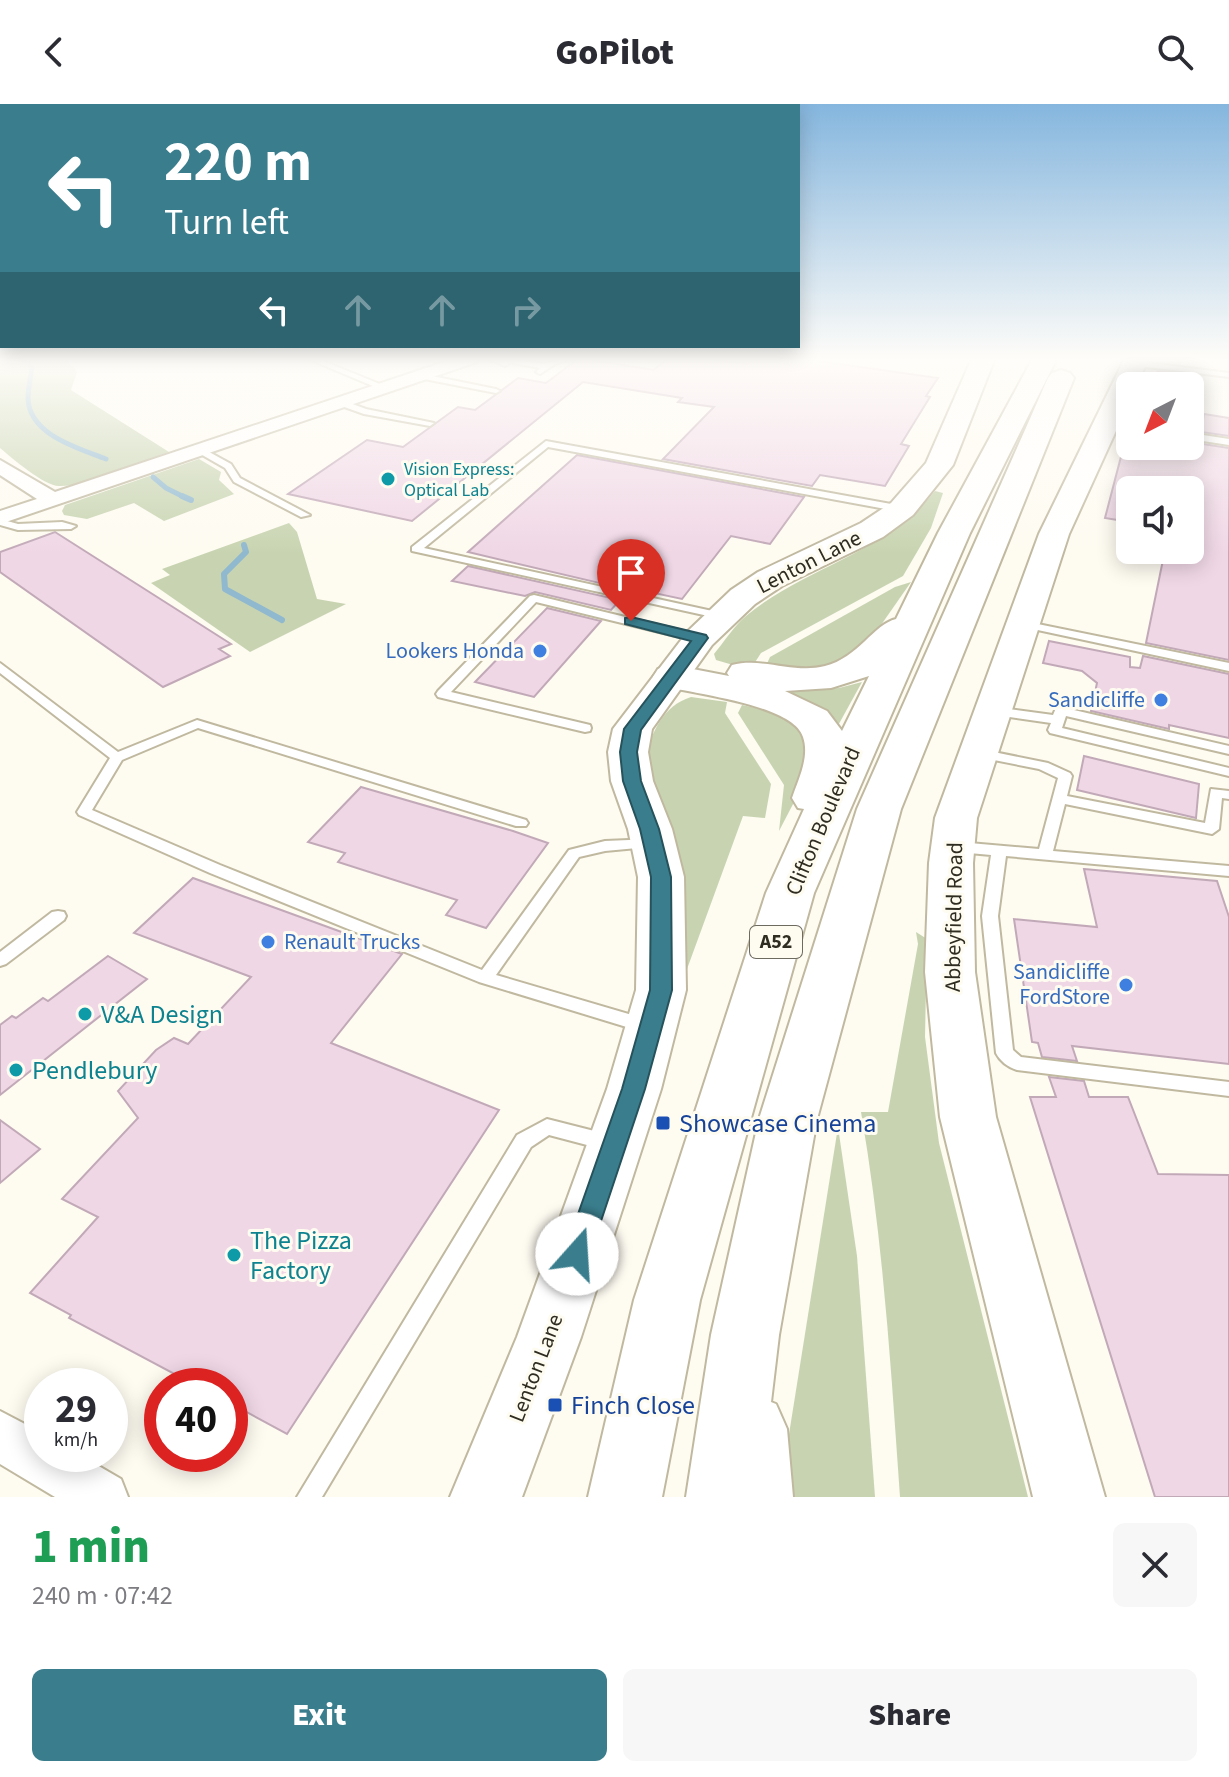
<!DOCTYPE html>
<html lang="en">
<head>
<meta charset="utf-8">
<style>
  body { margin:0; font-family:"Source Sans 3",sans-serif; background:#f7f7f7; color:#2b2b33; height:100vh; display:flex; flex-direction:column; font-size:30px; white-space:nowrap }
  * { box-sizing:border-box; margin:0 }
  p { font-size:26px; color:#7c7c81 }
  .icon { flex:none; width:44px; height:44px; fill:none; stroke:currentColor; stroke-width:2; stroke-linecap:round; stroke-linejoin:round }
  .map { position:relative; height:1393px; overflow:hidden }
  .panel { display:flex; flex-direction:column; background:#fff; flex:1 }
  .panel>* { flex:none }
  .guide { position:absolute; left:0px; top:0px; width:800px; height:244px; box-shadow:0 4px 20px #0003; background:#3a7e8d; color:#fff; overflow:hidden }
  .needle { width:52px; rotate:222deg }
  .fabs { position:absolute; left:1116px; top:268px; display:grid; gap:16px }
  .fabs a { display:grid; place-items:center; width:88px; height:88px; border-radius:12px; background:#fff; box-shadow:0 4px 20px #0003; font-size:40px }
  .speed { position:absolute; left:24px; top:1264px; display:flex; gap:16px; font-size:40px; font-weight:700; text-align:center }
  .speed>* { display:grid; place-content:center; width:104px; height:104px; border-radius:50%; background:#fff; box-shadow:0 4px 20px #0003; line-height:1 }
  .speed small { font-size:20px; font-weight:400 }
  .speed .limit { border:12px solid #d22; background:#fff; color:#111 }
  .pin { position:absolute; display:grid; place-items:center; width:68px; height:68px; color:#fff; margin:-82px -34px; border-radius:50% 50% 50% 0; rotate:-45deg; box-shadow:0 0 8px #0007 }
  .pin .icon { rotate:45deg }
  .me { position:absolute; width:88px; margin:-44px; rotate:19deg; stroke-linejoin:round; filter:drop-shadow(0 0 6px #0008) }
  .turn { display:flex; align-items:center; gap:28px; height:168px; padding:0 32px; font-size:36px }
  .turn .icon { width:104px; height:104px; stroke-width:2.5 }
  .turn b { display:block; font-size:56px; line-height:68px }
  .lanes { display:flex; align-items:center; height:76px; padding:0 32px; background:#0003; justify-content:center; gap:40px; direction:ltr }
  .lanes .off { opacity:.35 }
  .round { display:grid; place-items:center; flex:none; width:84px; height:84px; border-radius:12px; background:#f7f7f7 }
  .summary { display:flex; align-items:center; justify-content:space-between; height:136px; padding:0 32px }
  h1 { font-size:48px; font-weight:800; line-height:60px; color:#1e9e55 }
  .button { display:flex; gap:16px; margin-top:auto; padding:16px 32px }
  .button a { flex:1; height:92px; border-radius:12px; background:#3a7e8d; color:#fff; font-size:32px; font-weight:800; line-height:92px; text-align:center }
  .button a+a { background:#f7f7f7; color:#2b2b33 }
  header { display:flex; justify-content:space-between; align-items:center; height:104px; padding:0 32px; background:#fff; font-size:36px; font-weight:800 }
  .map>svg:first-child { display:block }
  .green { fill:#c8d4b1 }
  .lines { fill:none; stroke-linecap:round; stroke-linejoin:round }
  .stream-far1 { stroke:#90b8cf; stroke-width:5 }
  .stream { stroke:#90b8cf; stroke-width:6 }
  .building { fill:#f0d7e6; stroke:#c2a9b8; stroke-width:2 }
  .lane-casing { stroke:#c0b9a0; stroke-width:4 }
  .street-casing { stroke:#c0b9a0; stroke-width:4 }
  .secondary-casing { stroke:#c0b9a0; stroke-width:4 }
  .highway-casing { stroke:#c0b9a0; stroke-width:4 }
  .lane { fill:#fff; fill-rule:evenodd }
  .street { fill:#fff; fill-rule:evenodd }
  .secondary { fill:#fff; fill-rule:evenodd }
  .highway { fill:#fff; fill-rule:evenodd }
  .route { fill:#3a7e8d; stroke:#26525c; stroke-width:2 }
  .culture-dot { fill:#0f9aa8; stroke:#fefbf1; stroke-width:3 }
  .shop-dot { fill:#3f7fe0; stroke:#fefbf1; stroke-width:3 }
  .transit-dot { fill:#1a4fb4; stroke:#fefbf1; stroke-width:3 }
  .labels { text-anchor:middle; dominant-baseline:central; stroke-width:6; stroke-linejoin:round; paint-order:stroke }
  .far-culture-label { font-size:18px; fill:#0d838f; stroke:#fefbf1; text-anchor:start }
  .shield { fill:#fefbf1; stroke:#6d6a60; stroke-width:2 }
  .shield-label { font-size:20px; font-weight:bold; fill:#2f2c22 }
  .street-label { font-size:22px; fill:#2f2c22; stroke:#fefbf1 }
  .shop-label { font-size:22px; fill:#366cbe; stroke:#fefbf1; text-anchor:end }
  .near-culture-label { font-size:26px; fill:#0d838f; stroke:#fefbf1; text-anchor:start }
  .near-transit-label { font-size:26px; fill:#164399; stroke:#fefbf1; text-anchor:start }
</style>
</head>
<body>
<header><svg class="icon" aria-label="back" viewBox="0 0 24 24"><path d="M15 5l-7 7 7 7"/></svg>GoPilot<svg class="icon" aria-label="search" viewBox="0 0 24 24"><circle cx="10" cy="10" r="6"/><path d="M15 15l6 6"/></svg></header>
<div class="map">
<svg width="1229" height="1393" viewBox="0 0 1229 1393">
  <rect width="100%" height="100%" fill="#fefbf1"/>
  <!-- green -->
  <g class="green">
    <path d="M0 254H57L67 256 77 268 71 286 169 348C141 358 86 383 59 382 44 382 12 354 0 344Z"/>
    <path d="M199 355 221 368 219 376 234 390 164 417 134 399 87 415 64 411 62 407 65 401Z"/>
    <path d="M935 387 943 389 931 424 903 472 761 549 750 566 716 556 714 550C724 538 734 522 746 512 805 463 883 451 935 387Z"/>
    <path d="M289 419 297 428 317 495 346 500 250 548 151 479 170 471 162 465Z"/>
    <path d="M911 478 858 554 842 565 765 564 770 553 895 483Z"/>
    <path d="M862 578 835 627 786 588 839 584Z"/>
    <path d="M691 593 727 598 725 609 771 680 765 714 743 712 687 865 670 863 644 654C653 628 662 602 691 593Z"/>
    <path d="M742 601C773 608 795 612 812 640L804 679 779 727 784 681 738 609Z"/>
    <path d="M916 828 927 835 925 933 939 1039 1028 1393H900C891 1264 883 1135 861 1008H888L918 840Z"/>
    <path d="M838 1023 857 1152 875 1393H779Z"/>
  </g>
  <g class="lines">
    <!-- stream-far1 -->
    <g class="stream-far1">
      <path d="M23 254 32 262C31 273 28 284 28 294 29 331 78 344 106 355"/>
      <path d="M153 373 166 384 186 394"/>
    </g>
    <!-- stream -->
    <g class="stream">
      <path d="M182 392 191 396"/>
      <path d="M244 441 246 448 224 470 225 485 282 516"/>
    </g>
  </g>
  <!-- building -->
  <g class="building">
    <path d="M579 254 654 266 668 254H700L748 260 755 254H797L938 274 926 292 930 293 901 340 909 342 885 382 820 371 812 382 663 355 714 303 678 298 682 294 583 278 412 417 288 390 367 336 403 343 458 303 475 306 518 274 546 279Z"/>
    <path d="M1158 267 1183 270 1178 282H1151Z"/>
    <path d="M1204 310 1229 314V332L1201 328Z"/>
    <path d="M1190 338 1229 344V556L1146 539 1164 451 1190 456V386H1130V418L1105 414 1123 345 1129 346 1130 342H1190Z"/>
    <path d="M577 351 804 393 770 440 731 432 682 495 631 484 629 486 468 448Z"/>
    <path d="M55 428 231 540 219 545 230 552 163 583 0 468V448Z"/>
    <path d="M468 462 620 496 611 506 535 488 525 492 452 477Z"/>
    <path d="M547 504 601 517 534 593 475 578Z"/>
    <path d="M1049 537 1130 553V563L1140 564 1143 552 1229 570V634L1169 621V625L1091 607 1097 579 1082 567 1043 559Z"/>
    <path d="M1084 652 1199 680 1196 714 1077 686Z"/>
    <path d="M361 683 513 727 548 739 486 824 446 811 457 796 338 758 345 749 308 738Z"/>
    <path d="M1084 765 1217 777 1229 813V960L1072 942 1077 957 1042 953 1038 939 1032 938 1014 815 1097 823Z"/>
    <path d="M193 774 402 850 331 939 499 1006 287 1330 230 1299V1282H197L69 1214 71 1211 30 1189 98 1113 62 1095 138 1014 118 987 156 946 174 934 188 940 251 873 134 829Z"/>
    <path d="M108 852 147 875 0 991V921L12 912 16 914 43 894 48 897Z"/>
    <path d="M1049 973 1084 977 1089 993H1128L1158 1070 1229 1071V1393H1155L1030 993H1056Z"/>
    <path d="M0 1016 40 1045 0 1079Z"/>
  </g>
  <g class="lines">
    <defs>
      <g id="lane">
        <path d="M306 254H316L387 283 380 285Z"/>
        <path d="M562 254H575L555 260 540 270 536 268 540 264 501 257 505 255 545 260Z"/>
        <path d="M1134 257 1229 269V273L1131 261 1130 259Z"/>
        <path d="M417 269 496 285 500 287 496 289 414 273 413 271Z"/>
        <path d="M339 295 366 305 434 319 430 322 364 310 336 300 335 298Z"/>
        <path d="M1190 297 1201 299 1202 301 1198 304 1190 303Z"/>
        <path d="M1104 317 1130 320V326L1101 322V318Z"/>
        <path d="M1190 329 1229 335V341L1190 335Z"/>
        <path d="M546 337 902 402 907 405 902 408 548 343 424 444 726 510V514L722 515 412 447V443Z"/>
        <path d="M200 343 231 360 240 374 310 411 301 413 234 378 225 364 197 348 195 346Z"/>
        <path d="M0 415 18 420 62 418 76 422 71 425 18 426 0 421Z"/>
        <path d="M534 491 704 532 706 534 700 538 536 498 451 588 590 621 591 624 590 627 585 628 438 593 436 590 438 587 530 492Z"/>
        <path d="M1023 517 1229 559V567L1019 522V518Z"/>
        <path d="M0 559 118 648 197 616 526 716 528 719 526 722H516L198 624 122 656 92 706 220 761 482 866 569 746 605 737 653 735 655 738 648 743 605 747 579 753 496 871 649 916 652 921 649 926 643 928 479 878 210 769 79 711 77 708 110 654 0 569Z"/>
        <path d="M994 603 1053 611 1056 604 1061 603 1229 642V650L1066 612 1062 624 1229 664V672L1050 629 1048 626 1051 619 989 610 988 607 989 604Z"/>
        <path d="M979 645 1048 659 1070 669 1072 672 1067 692 1205 719 1211 685 1229 687V695L1222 694 1219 725 1212 730 1065 700 1053 747 1229 762V772L1006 752 998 812 1013 946 1021 953 1229 978V992L1017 966C1008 963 1000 957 996 949L982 812 991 751 958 748 951 743 958 738 1039 745 1058 674 1039 665 974 652 972 649 974 646Z"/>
        <path d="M58 807 64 808 66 812 64 816 6 860 0 862V848L52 808Z"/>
        <path d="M547 1015 606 1030 613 1032 615 1038 613 1044 606 1046 549 1031 531 1043 322 1393H297L517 1031Z"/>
      </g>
      <g id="street">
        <path d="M456 254H479L477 258 0 420V407L37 395 0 371V356L55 388Z"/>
        <path d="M487 254H511L513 257 505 262Z"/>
        <path d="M0 1307 42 1329V1350H78L121 1375 128 1393H55L0 1360Z"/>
      </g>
      <g id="secondary">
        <path d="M972 254H995L953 361 913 411 883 433 782 482 755 500 712 541 652 625 648 648 653 677 672 725 684 773 686 886 661 985 581 1233 522 1393H450L517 1233 607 985 636 886 638 773 628 725 611 677 608 648 613 625 688 527 731 486 758 468 861 419 891 399 926 359Z"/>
        <path d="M1125 254H1149L1136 282H1130V296L1069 430 977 714 973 759 975 868 996 1013 1105 1393H1033L940 1013 925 868 929 759 935 714 1039 430Z"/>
      </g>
      <g id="highway">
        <path d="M1033 254H1057L970 429 814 789 700 1196 662 1393H588L634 1196 766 789 804 705 798 704 792 694C798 676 810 653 803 633 793 600 688 589 658 581L653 573 658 565 672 561 729 572 727 569 732 561C762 553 794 570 825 562 858 554 874 520 896 515L938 429ZM869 572 842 627 827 607 785 587 831 584Z"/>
        <path d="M1061 266 1070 269 1074 274 901 705 817 1015 779 1231 771 1298 776 1300 787 1325 793 1393H686L711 1231 759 1015 857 705 1048 274 1052 269Z"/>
      </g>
    </defs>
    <!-- lane casing -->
    <use href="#lane" class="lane-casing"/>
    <!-- street casing -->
    <use href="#street" class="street-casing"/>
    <!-- secondary casing -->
    <use href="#secondary" class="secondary-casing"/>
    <!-- highway casing -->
    <use href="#highway" class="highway-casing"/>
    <!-- lane -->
    <use href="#lane" class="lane"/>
    <!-- street -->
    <use href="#street" class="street"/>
    <!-- secondary -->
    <use href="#secondary" class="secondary"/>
    <!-- highway -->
    <use href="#highway" class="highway"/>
  </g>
  <!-- sky -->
  <linearGradient id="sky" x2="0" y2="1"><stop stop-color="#85b6de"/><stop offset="0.57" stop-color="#fffdf9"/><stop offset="1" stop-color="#fffdf9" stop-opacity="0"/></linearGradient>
  <rect width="1229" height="449" fill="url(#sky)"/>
  <!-- route -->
  <path class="route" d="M631 513 706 531 708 534 641 626 637 648 641 677 659 725 671 773 672 886 645 985 587 1159 577 1162 568 1159 564 1150 622 985 650 886 651 773 640 725 623 677 620 648 624 625 691 537 625 520V514Z"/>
  <!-- markers -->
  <g class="culture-dot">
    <circle cx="388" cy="375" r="8"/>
    <circle cx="85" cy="910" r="8"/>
    <circle cx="16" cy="966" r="8"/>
    <circle cx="234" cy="1151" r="8"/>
  </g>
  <g class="shop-dot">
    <circle cx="540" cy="547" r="8"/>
    <circle cx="1161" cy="596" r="8"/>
    <circle cx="268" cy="838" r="8"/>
    <circle cx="1126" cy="881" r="8"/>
  </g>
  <g class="transit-dot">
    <rect x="655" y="1011" width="16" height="16" rx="4"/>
    <rect x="547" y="1293" width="16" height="16" rx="4"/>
  </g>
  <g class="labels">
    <!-- far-culture labels -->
    <g class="far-culture-label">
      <text x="404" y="365">Vision Express:<tspan x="404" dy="21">Optical Lab</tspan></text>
    </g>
    <!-- shield labels -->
    <rect class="shield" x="750" y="822" width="52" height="32" rx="6"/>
    <g class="shield-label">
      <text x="776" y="838">A52</text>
    </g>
    <!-- street labels -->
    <g class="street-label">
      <text transform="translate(809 458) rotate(-27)">Lenton Lane</text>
      <text transform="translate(823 717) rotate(-67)">Clifton Boulevard</text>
      <text transform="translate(954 813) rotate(-89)">Abbeyfield Road</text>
      <text transform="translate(536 1264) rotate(-69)">Lenton Lane</text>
    </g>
    <!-- shop labels -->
    <g class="shop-label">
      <text x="524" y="547">Lookers Honda</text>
      <text x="1145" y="596">Sandicliffe</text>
      <text x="284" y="838" text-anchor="start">Renault Trucks</text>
      <text x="1110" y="868">Sandicliffe<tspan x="1110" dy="25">FordStore</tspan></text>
    </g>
    <!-- near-culture labels -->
    <g class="near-culture-label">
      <text x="101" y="910">V&amp;A Design</text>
      <text x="32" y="966">Pendlebury</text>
      <text x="250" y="1136">The Pizza<tspan x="250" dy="30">Factory</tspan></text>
    </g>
    <!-- near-transit labels -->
    <g class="near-transit-label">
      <text x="679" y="1019">Showcase Cinema</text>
      <text x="571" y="1301">Finch Close</text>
    </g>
  </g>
</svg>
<div class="fabs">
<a><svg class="needle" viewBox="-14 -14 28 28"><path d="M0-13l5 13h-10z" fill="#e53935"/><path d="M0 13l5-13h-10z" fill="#7c7c81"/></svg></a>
<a><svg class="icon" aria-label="sound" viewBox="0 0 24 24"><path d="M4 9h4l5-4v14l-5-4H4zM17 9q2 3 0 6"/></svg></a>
</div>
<div class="speed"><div>29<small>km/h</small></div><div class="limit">40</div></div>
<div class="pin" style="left:631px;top:517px;background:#d93025"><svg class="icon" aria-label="arrive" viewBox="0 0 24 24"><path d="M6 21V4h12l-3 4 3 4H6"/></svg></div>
<svg class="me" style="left:577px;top:1150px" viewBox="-20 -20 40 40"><circle r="19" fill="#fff"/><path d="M0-13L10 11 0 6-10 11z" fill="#3a7e8d"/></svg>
<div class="guide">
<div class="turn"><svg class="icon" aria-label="left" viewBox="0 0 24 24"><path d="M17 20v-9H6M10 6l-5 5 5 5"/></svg><div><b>220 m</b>Turn left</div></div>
<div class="lanes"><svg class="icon" aria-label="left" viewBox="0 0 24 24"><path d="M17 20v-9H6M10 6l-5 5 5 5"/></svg><svg class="icon off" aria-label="ahead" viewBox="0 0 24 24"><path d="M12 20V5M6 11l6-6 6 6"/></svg><svg class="icon off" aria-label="ahead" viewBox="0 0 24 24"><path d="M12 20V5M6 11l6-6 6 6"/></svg><svg class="icon off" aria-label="right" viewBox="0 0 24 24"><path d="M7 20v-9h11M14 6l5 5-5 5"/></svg></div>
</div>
</div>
<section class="panel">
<div class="summary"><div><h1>1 min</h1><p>240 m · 07:42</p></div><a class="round"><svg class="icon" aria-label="close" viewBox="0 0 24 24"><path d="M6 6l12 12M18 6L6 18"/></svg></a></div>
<div class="button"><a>Exit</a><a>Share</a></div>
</section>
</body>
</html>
